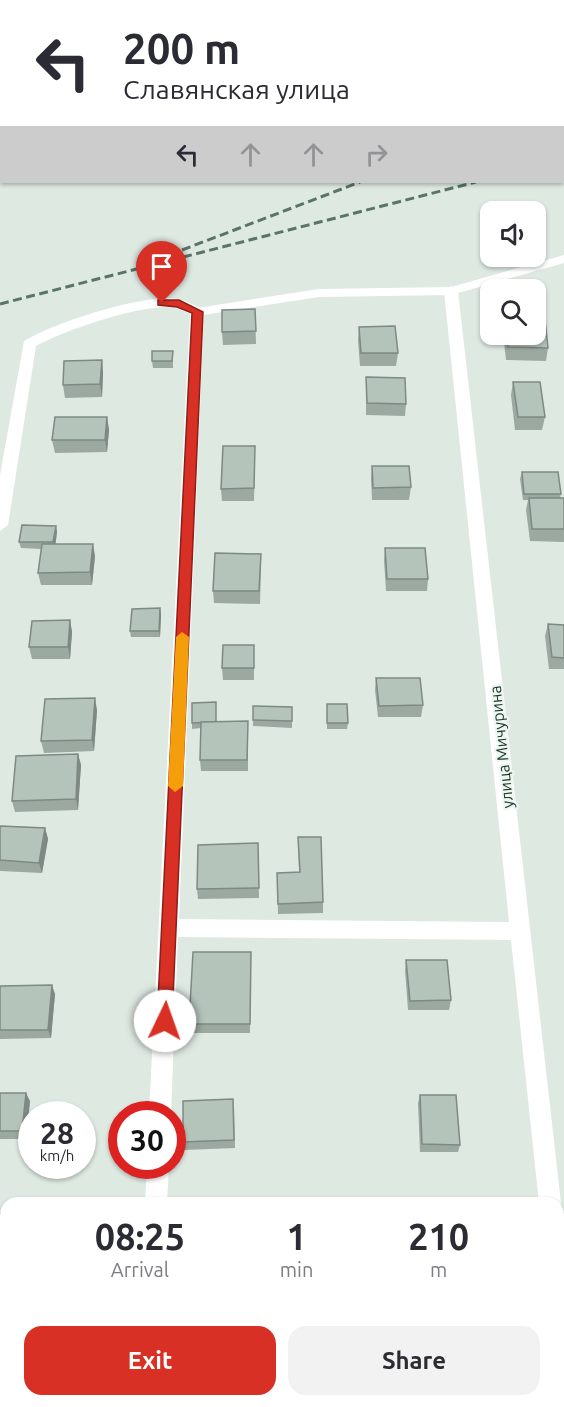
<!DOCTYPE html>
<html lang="en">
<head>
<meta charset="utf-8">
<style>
  body { margin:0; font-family:Ubuntu,sans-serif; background:#f2f2f3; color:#2b2b33; height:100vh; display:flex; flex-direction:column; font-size:22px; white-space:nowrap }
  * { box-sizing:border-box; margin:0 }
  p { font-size:20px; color:#7c7c81 }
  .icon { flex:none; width:33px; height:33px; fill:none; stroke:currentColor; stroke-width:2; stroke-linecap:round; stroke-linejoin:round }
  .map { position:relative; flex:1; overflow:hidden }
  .sheet { position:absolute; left:0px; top:1197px; width:564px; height:210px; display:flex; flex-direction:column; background:#fff; border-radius:18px 18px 0 0; box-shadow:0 2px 4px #0004 }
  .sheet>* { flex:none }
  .hud { position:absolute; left:0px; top:0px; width:564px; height:183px; box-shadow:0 2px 4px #0004; background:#fff; color:#2b2b33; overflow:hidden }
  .buttons { position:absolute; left:480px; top:201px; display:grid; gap:12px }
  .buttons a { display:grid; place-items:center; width:66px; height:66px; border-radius:12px; background:#fff; box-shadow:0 2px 4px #0004; font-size:30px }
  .speed { position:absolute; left:18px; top:1101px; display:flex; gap:12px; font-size:30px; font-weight:700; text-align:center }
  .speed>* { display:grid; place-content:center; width:78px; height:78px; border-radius:50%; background:#fff; box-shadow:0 2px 4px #0004; line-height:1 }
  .speed small { font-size:15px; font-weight:400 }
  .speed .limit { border:9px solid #d22; background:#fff; color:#111 }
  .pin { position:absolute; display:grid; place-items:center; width:51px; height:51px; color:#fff; margin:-62px -26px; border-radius:50% 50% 50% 0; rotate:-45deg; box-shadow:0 0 6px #0007 }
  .pin .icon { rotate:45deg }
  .me { position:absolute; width:66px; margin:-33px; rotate:3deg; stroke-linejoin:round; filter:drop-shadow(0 0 4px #0008) }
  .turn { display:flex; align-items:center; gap:21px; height:126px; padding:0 24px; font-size:27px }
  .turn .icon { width:78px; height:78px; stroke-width:2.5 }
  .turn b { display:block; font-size:42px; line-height:51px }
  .lanes { display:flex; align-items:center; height:57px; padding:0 24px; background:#0003; justify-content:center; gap:30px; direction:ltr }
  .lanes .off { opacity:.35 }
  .eta { display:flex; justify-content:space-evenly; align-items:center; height:102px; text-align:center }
  .eta b { font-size:36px; font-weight:700; line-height:42px }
  .action { display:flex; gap:12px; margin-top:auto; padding:12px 24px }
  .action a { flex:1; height:69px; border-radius:18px; background:#d93025; color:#fff; font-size:24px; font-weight:700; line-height:69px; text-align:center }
  .action a+a { background:#f2f2f3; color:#2b2b33 }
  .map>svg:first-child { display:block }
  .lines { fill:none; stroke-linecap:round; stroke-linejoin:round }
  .lane { fill:#fff; fill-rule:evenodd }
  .street { fill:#fff; fill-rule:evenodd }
  .rail { stroke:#5a7568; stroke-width:3; stroke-dasharray:9 4.5; stroke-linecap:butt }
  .wall { fill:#9ba9a1 }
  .shaded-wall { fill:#7e8983 }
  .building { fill:#b4c4bb; stroke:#7e8983; stroke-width:1.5 }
  .route { fill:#d93025; stroke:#8d1f18; stroke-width:1.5 }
  .slow { fill:#f59e0b }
  .labels { text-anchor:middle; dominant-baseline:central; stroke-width:4.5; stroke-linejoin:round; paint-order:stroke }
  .street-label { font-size:16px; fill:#20392d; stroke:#eef6f1 }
</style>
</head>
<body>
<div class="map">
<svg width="564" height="1407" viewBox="0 0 564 1407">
  <rect width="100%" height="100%" fill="#dee9e2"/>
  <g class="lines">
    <!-- lane -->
    <path class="lane" d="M564 255V263L451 295 319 297 197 316 190 312 197 308 319 289 451 287Z"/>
    <!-- street -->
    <g class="street">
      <path d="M451 286 458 291 561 1203 558 1211V1203H539L511 940 178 937 171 1114H149L190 314C183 311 176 307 167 307 134 307 65 330 36 346L8 525 0 531V475L24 341C56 322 130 299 167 298 179 298 191 303 202 309L204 312 179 919 509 922 444 291Z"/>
      <path d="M147 1166H169L167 1203H145Z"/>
      <path d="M558 1269 564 1272V1351L558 1348Z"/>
    </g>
    <!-- rail -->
    <g class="rail">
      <path d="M182 250 360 182"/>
      <path d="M0 304 476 182"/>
    </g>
  </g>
  <!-- wall -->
  <g class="wall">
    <path d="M537 285 542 308 540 320H545L548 348 546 361 506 360 503 334H536V290H499V286Z"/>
    <path d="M255 309 256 344 223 345 222 332Z"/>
    <path d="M359 327 398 353 396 366H360L358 340Z"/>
    <path d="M173 358V368H153L152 361Z"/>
    <path d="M102 360 103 373 102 397 65 398 63 385Z"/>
    <path d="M366 377 406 404 405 416 366 415Z"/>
    <path d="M513 382 545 417 542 430H515L511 395Z"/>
    <path d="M107 417 109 430 107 452 55 453 52 440Z"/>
    <path d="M255 459 254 501H222L221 489Z"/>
    <path d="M372 466 411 487 409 500H372L371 479Z"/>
    <path d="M522 472 561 494 560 498H564V542L530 541 526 510 528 500H523L520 479Z"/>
    <path d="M56 526 57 532 55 544 95 556 92 585H41L38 573 41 549 21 548 19 542Z"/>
    <path d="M385 548 428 579 427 591H386L384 560Z"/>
    <path d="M261 566 260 604 214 603 213 591Z"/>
    <path d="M160 608 161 615 160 637H131L130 631Z"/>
    <path d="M70 620 72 632 70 659H32L29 647Z"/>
    <path d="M548 624 564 625V669H549L545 636Z"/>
    <path d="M254 657V680H223L222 668Z"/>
    <path d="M376 678 423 705 421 717H378L375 690Z"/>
    <path d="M327 704 348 723 347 729H327Z"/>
    <path d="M253 706 292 707V728L253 726Z"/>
    <path d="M97 710 94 751 44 753 41 741Z"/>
    <path d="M216 722 248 733V771H201L200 760 201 728 192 729V723Z"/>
    <path d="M78 754 81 765 78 810 15 812 12 801Z"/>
    <path d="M0 826 45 828 48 839 42 873 0 871Z"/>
    <path d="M298 837 323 902V913L278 914 277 873 299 872Z"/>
    <path d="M258 843 259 898 198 899 197 889Z"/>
    <path d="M251 952 250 1033H190L189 1024Z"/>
    <path d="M406 960 451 1000 449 1010H408L405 970Z"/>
    <path d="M0 986 55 994 51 1038 0 1039Z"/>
    <path d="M0 1093 30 1101 26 1139H0Z"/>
    <path d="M420 1095 460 1145 458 1152H420L418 1103Z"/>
    <path d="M234 1107 235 1148 184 1150 183 1142Z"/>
    <rect x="0" y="1213" width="6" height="51"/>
  </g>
  <!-- shaded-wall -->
  <g class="shaded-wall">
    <path d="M102 360 103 373 102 397 100 384Z"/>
    <path d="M107 417 109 430 107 452 105 440Z"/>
    <path d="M56 526 57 532 55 549 53 542Z"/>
    <path d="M93 544 95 556 92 585 90 572Z"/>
    <path d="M160 608 161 615 160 637 159 631Z"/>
    <path d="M70 620 72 632 70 659 68 647Z"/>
    <path d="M95 698 97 710 94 751 92 740Z"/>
    <path d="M78 754 81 765 78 810 76 799Z"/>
    <path d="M45 828 48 839 42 873 39 863Z"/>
    <path d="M52 985 55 994 51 1038 48 1030Z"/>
    <path d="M26 1093 30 1101 26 1139 22 1131Z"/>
  </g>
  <!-- building -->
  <g class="building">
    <path d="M537 285 542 308H536V290H500L499 286Z"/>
    <path d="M255 309 256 331 222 332V310Z"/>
    <path d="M536 320H545L548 348 508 347 506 334H536Z"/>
    <path d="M395 326 398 353H361L359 327Z"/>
    <path d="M152 351H173L172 361H152Z"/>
    <path d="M102 360 100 384 63 385 64 361Z"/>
    <path d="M366 377 405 378 406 404 367 403Z"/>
    <path d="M513 382H540L545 417H518Z"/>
    <path d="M55 417H107L105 440H52Z"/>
    <path d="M223 446H255L254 488 221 489Z"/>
    <path d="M372 466H409L411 487 373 488Z"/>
    <path d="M522 472H558L561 494H524Z"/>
    <path d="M529 498H564V529H532Z"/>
    <path d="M22 525 56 526 53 542H19Z"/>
    <path d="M42 544H93L90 572 38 573Z"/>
    <path d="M385 548H425L428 579H387Z"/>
    <path d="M215 553 261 554 259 591H213Z"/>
    <path d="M160 608 159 631H130L132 609Z"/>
    <path d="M70 620 68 647H29L32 621Z"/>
    <path d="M548 624 564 625V658L552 657Z"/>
    <path d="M223 645H254V668H222Z"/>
    <path d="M376 678H420L423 705 379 706Z"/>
    <path d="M95 698 92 740 41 741 45 699Z"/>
    <path d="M216 702V722L192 723V703Z"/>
    <path d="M327 704H347L348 723H327Z"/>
    <path d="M253 706 292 707V721L253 720Z"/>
    <path d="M248 721 247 760H200L201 722Z"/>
    <path d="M78 754 76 799 12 801 16 756Z"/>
    <path d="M0 826 45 828 39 863 0 860Z"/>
    <path d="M298 837H321L323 902 278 904 277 873 300 872Z"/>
    <path d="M258 843 259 888 197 889 198 845Z"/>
    <path d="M193 952H251L250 1024H189Z"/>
    <path d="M406 960H447L451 1000 410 1001Z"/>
    <path d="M52 985 48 1030H0V986Z"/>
    <path d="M0 1093H26L22 1131H0Z"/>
    <path d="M420 1095H456L460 1145 422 1144Z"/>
    <path d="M233 1099 234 1140 183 1142V1101Z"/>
    <rect x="0" y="1213" width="6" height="45"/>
  </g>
  <!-- route -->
  <path class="route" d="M158 300H179L203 312 172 1021 170 1027 165 1029 159 1027 157 1021 192 313 177 307 158 305Z"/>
  <!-- slow -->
  <path class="slow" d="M182 632 189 637 183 786 175 792 168 786 176 637Z"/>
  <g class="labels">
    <!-- street labels -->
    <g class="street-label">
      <text transform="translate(501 747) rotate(-96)">улица Мичурина</text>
    </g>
  </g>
</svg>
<div class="buttons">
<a><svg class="icon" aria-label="sound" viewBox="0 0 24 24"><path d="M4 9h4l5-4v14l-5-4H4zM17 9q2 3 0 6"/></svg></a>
<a><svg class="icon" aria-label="search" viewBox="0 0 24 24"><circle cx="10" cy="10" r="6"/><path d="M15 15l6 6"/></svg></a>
</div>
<div class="speed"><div>28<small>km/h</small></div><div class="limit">30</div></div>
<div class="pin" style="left:162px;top:303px;background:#d93025"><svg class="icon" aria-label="arrive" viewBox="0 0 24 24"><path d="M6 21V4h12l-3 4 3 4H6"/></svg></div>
<svg class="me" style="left:165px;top:1021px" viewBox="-20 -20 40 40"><circle r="19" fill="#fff"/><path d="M0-13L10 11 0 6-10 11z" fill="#d93025"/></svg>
<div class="hud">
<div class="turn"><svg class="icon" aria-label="left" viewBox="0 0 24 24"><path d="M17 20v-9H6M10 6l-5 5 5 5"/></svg><div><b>200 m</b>Славянская улица</div></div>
<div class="lanes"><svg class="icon" aria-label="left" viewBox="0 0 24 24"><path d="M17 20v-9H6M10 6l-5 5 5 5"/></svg><svg class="icon off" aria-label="ahead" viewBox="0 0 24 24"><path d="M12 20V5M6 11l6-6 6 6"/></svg><svg class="icon off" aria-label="ahead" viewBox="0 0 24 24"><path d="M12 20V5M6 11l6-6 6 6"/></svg><svg class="icon off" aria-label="right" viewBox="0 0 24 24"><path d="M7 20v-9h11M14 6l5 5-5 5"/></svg></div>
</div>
<section class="sheet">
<div class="eta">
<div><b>08:25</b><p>Arrival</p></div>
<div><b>1</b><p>min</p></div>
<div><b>210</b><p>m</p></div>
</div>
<div class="action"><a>Exit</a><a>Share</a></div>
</section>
</div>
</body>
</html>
